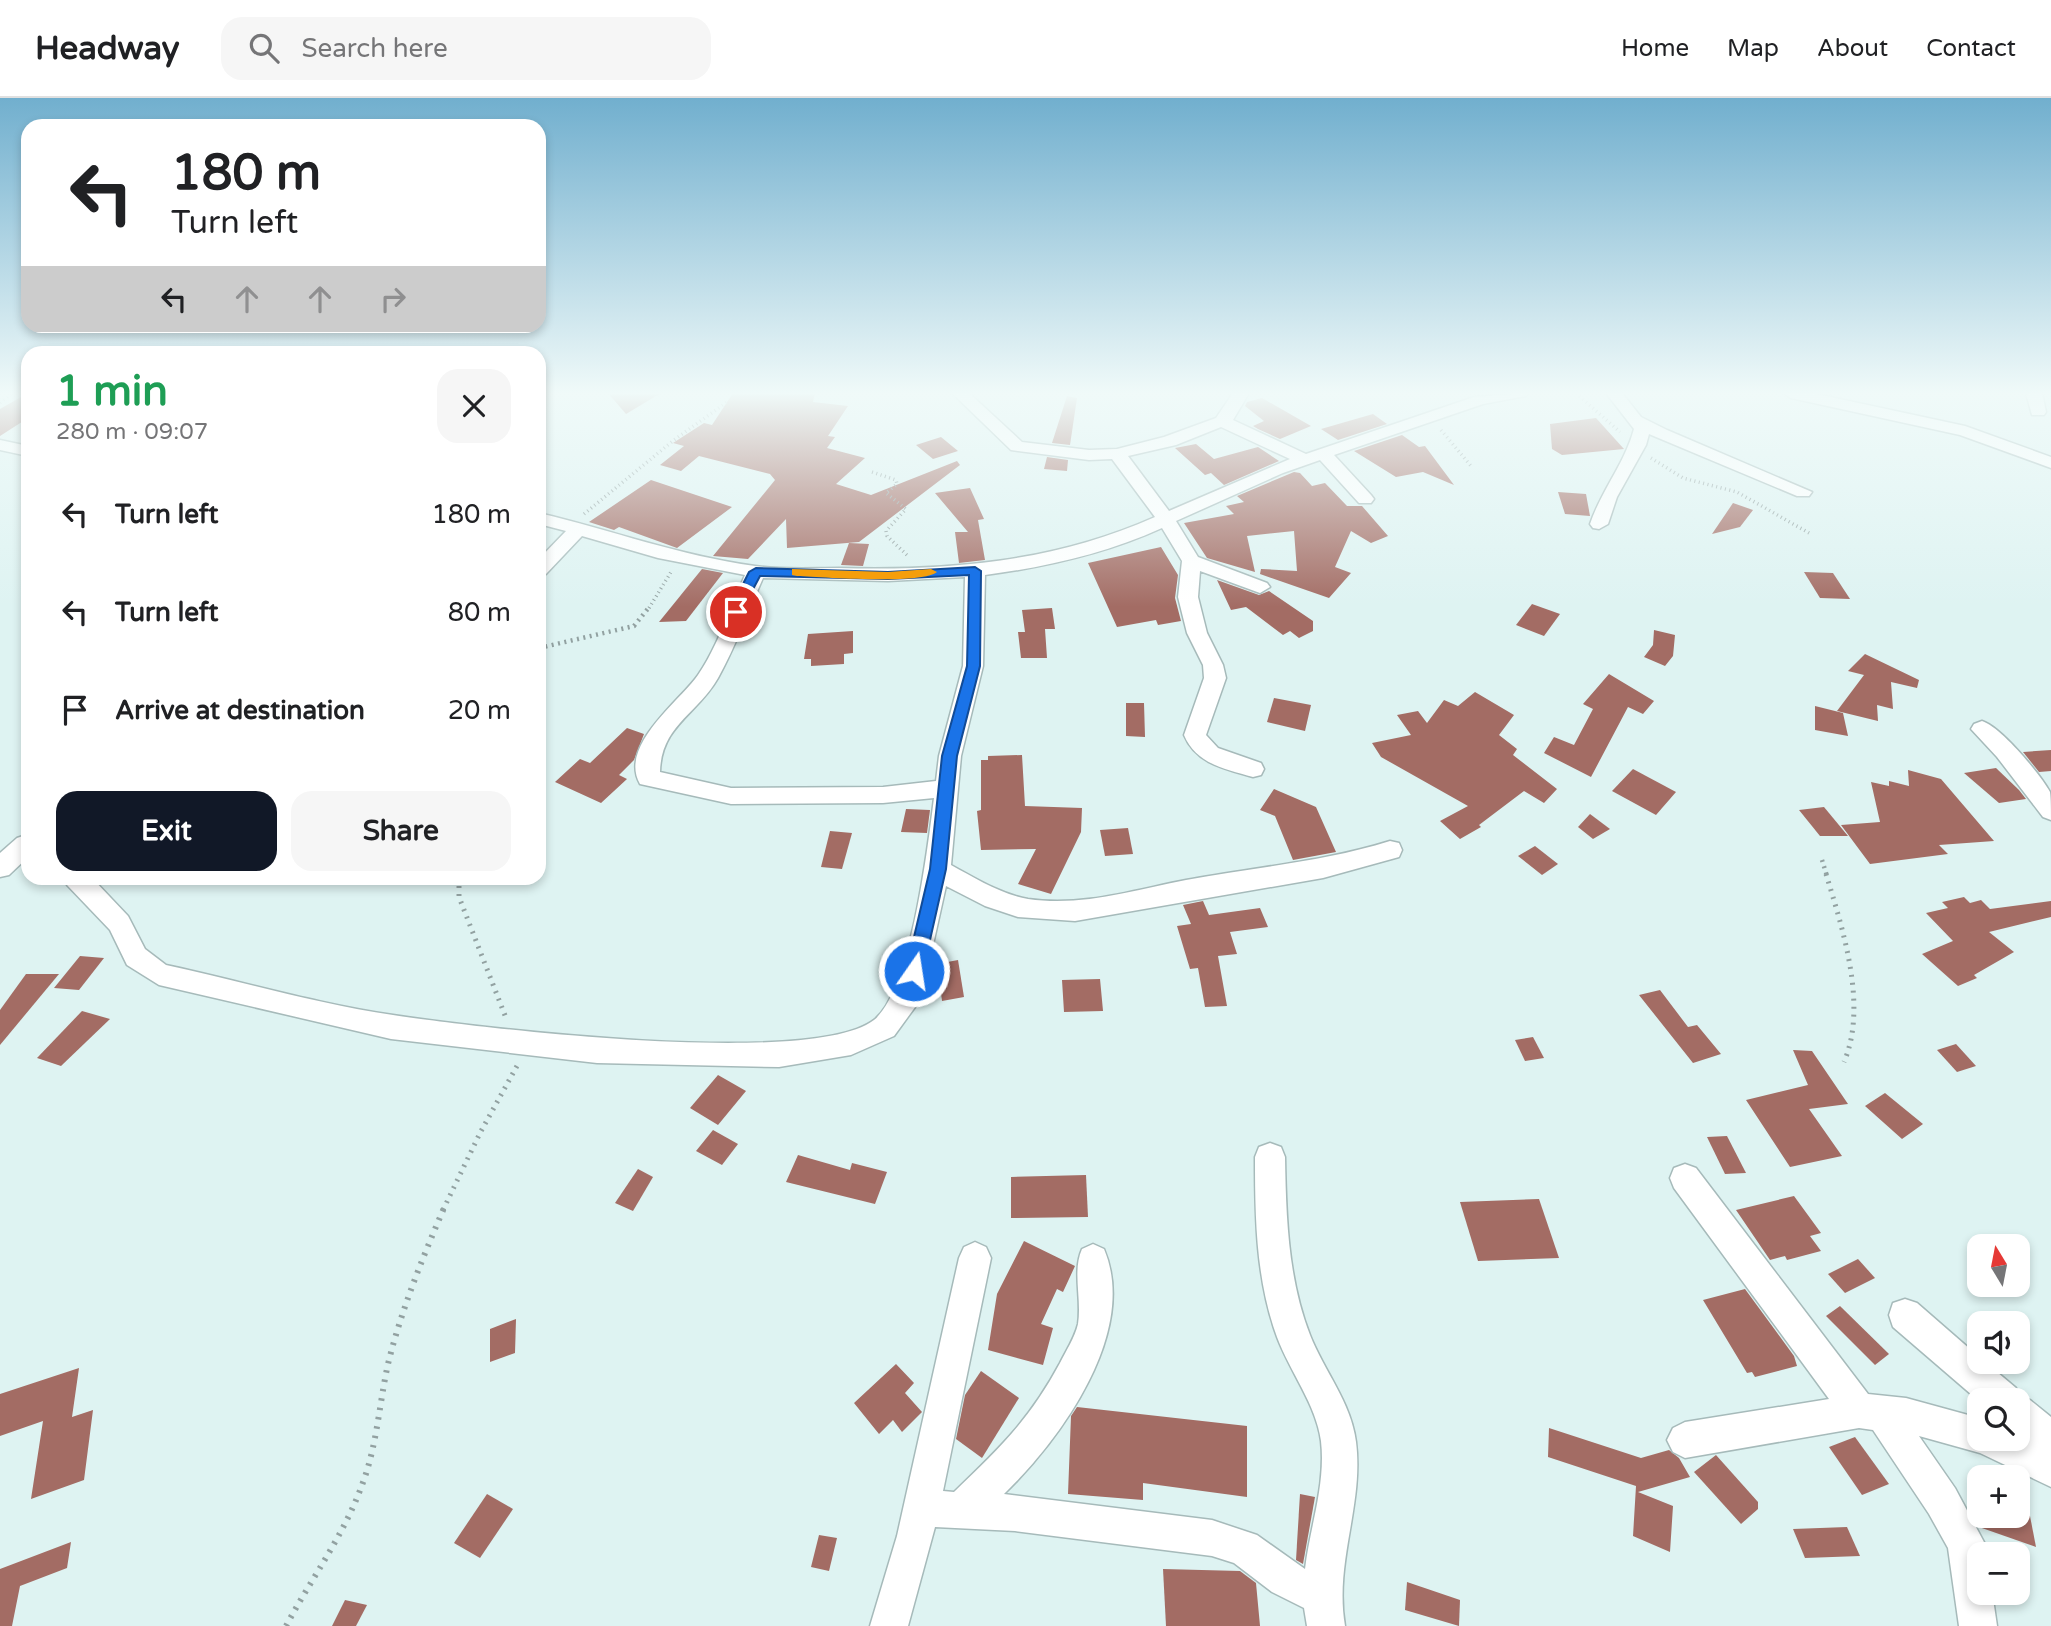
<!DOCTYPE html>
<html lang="en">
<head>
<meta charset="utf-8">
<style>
  body { margin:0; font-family:"Varela Round",sans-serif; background:#f6f6f6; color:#202124; height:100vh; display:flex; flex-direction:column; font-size:26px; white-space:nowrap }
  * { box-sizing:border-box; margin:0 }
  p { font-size:23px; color:#757577 }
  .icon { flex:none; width:38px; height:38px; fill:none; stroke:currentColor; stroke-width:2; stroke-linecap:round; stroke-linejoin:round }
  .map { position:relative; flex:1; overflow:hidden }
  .panel { position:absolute; left:21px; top:248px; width:525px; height:539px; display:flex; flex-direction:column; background:#fff; border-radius:21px; box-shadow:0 4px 10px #0003 }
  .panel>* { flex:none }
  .guide { position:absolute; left:21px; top:21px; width:525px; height:214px; border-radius:21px; box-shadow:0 4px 10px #0003; background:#fff; color:#202124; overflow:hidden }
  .needle { width:46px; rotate:350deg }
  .tools { position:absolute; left:1967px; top:1136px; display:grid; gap:14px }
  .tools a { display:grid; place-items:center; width:63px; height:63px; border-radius:14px; background:#fff; box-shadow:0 4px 10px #0003; font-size:35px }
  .pin { position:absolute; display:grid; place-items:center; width:60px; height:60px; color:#fff; margin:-30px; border:4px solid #fff; border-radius:50%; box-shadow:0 2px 7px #0007 }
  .me { position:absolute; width:77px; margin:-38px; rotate:13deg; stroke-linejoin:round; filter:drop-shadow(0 0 5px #0008) }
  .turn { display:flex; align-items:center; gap:24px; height:147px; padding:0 35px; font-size:32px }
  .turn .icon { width:91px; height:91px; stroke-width:2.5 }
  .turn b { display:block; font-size:49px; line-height:60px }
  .lanes { display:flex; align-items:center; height:66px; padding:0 35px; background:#0003; justify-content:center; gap:35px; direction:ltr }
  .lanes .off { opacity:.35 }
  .round { display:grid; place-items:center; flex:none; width:74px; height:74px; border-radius:21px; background:#f6f6f6 }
  .summary { display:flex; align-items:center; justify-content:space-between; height:119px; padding:0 35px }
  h1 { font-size:42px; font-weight:700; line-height:52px; color:#1e9e55 }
  .cta { display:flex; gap:14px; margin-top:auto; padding:14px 35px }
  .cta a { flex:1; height:80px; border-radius:21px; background:#111827; color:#fff; font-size:28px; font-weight:700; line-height:80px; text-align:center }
  .cta a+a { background:#f6f6f6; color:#202124 }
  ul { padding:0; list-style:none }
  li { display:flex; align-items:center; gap:21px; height:98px; padding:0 35px }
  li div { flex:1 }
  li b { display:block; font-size:26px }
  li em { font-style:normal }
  header { display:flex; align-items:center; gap:42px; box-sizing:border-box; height:98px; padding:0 35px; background:#fff; border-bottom:2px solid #e0e0e0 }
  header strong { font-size:33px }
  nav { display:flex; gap:38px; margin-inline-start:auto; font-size:24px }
  .search { width:490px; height:63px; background:#f6f6f6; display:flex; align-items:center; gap:18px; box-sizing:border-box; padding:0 24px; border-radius:21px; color:#757577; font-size:26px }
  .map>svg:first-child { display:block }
  .building { fill:#a36c64 }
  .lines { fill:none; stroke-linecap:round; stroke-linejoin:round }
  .minor-casing { stroke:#a6baba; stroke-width:3 }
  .path-far3 { stroke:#92a1a1; stroke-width:3.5; stroke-dasharray:1 3.5; stroke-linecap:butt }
  .path-far2 { stroke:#92a1a1; stroke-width:4.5; stroke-dasharray:2 4.5; stroke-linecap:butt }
  .path-far1 { stroke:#92a1a1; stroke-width:5; stroke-dasharray:2 6; stroke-linecap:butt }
  .path { stroke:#92a1a1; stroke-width:6; stroke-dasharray:2.5 7; stroke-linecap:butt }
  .minor { fill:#fff; fill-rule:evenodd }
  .route { fill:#1a73e8; stroke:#114b97; stroke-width:2 }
  .slow { fill:#f59e0b }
</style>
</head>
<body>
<header>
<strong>Headway</strong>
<div class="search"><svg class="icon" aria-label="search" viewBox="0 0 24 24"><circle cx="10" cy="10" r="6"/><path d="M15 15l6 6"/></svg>Search here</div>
<nav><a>Home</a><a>Map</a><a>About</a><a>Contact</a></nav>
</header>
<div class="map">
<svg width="2051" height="1528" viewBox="0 0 2051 1528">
  <rect width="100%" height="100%" fill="#def3f2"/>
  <!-- building -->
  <g class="building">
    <path d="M28 295V320L0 338V311Z"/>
    <path d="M608 295H661L626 316Z"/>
    <path d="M733 295H815L813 304 848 308 828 338 835 339 827 350 865 360 836 386 871 397 957 363 960 367 859 444 787 450 786 421 748 461 713 458 775 382 770 376 699 358 681 373 660 367 684 348 673 345 704 325 712 327Z"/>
    <path d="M1067 298 1077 300 1070 347 1052 345Z"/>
    <path d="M1262 300 1311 328 1280 341 1258 331 1253 328 1264 323 1245 308 1247 304Z"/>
    <path d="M1373 316 1387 326 1338 342 1321 331Z"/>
    <path d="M1596 320 1624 351 1562 357 1552 351 1550 326Z"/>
    <path d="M1402 337 1419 349 1425 348 1454 387 1423 374 1396 379 1354 353Z"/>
    <path d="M941 339 958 353 933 361 916 347Z"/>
    <path d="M1196 346 1214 361 1258 349 1279 363 1224 387 1211 375 1205 377 1175 350Z"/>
    <path d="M1047 359 1068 362 1067 373 1044 371Z"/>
    <path d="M1294 374 1300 375 1312 388 1325 385 1347 408H1362L1388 438 1371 445 1351 433 1335 469 1351 475 1329 500 1260 476 1261 471 1297 473 1294 433 1247 438 1255 474 1207 460 1184 425 1234 416 1226 408 1244 404 1237 398Z"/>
    <path d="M651 382 732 409 677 450 619 429 614 432 589 424Z"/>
    <path d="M970 390 984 421 978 422 985 462 959 465 955 434H968L935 395Z"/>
    <path d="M1558 394 1586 396 1590 418 1565 416Z"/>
    <path d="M1733 405 1753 412 1740 429 1712 436Z"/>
    <path d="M849 445 869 446 863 468 841 467Z"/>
    <path d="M1161 449 1178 477 1175 500 1181 523 1158 527 1156 522 1117 529 1088 465Z"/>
    <path d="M702 471 723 475 686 523 659 524Z"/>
    <path d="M1804 474 1833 475 1850 501 1820 500Z"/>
    <path d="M1217 482 1259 497 1269 493 1313 523V533L1299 540 1290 533 1283 537 1246 509 1231 512Z"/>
    <path d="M1532 506 1560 516 1544 538 1516 527Z"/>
    <path d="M1052 510 1055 531H1045L1047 560H1021L1018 534H1025L1022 512Z"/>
    <path d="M1654 532 1675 537 1673 558 1665 568 1644 559 1653 547Z"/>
    <path d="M853 533V555L844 556V566L811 568V561H804L808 536Z"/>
    <path d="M1865 556 1919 582 1917 590 1891 584 1893 611 1877 607 1878 623 1837 613 1864 577 1848 573Z"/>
    <path d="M1609 576 1654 603 1643 616 1628 609 1591 679 1544 655 1554 639 1574 647 1593 611 1583 606Z"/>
    <path d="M1475 594 1514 617 1499 637 1517 651 1513 657 1557 691 1544 705 1524 693 1479 727 1481 729 1460 741 1440 723 1468 708 1381 659 1372 645 1411 637 1397 617 1418 613 1427 625 1444 602 1458 608Z"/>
    <path d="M1274 600 1311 607 1305 633 1267 624Z"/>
    <path d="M1126 605H1144L1145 639 1126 638Z"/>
    <path d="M1815 608 1843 615 1848 638 1815 632Z"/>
    <path d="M627 630 644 636 634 662 619 677 627 681 601 705 555 684 580 661 590 665Z"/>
    <path d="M2051 652V673L2039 674 2023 654Z"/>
    <path d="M1022 657 1025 708 1082 710 1081 734 1051 796 1018 786 1036 751 981 752 977 713 981 712V662H988V658Z"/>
    <path d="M1996 670 2019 692 2026 701 1999 705 1964 675Z"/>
    <path d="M1633 671 1676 694 1656 717 1612 693Z"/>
    <path d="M1908 672 1941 681 1994 743 1939 747 1948 756 1870 766 1841 727 1880 724 1871 684 1889 688V683L1909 688Z"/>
    <path d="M1274 691 1316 709 1336 754 1293 762 1275 718 1260 712Z"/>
    <path d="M1824 709 1848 738H1820L1799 712Z"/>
    <path d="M906 711 930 712 927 735 901 734Z"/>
    <path d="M1590 716 1610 731 1593 741 1578 729Z"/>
    <path d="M1128 730 1133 756 1105 758 1100 732Z"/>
    <path d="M830 733 852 735 842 771 821 769Z"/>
    <path d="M1535 748 1558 766 1542 777 1518 758Z"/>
    <path d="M1964 799 1970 805 1981 802 1990 811 2051 803V819L1989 834 2014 854 1974 877 1977 880 1958 888 1922 856 1953 843 1926 815 1948 810 1942 804Z"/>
    <path d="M1203 803 1209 817 1260 810 1268 829 1230 834 1237 856 1218 858 1227 908 1205 909 1198 870 1190 871 1177 828 1191 826 1183 807Z"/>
    <path d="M80 858 104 860 79 892 54 890Z"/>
    <path d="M958 862 964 899 942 903 937 866Z"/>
    <path d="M26 876H59L0 947V912Z"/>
    <path d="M1100 881 1103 913 1064 914 1062 882Z"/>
    <path d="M1660 892 1688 929 1697 927 1721 956 1693 965 1639 897Z"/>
    <path d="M82 913 110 921 61 968 37 960Z"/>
    <path d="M1533 939 1544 960 1525 963 1515 942Z"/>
    <path d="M1956 946 1976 968 1957 974 1937 952Z"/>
    <path d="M1793 952 1812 953 1848 1006 1809 1011 1842 1058 1790 1069 1746 1002 1808 987Z"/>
    <path d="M718 977 746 993 718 1027 690 1010Z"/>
    <path d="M1885 995 1923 1026 1902 1041 1865 1008Z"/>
    <path d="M713 1032 738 1046 722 1067 696 1053Z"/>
    <path d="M1727 1038 1746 1075 1725 1076 1707 1039Z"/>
    <path d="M798 1057 850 1072 852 1065 887 1074 875 1106 786 1084Z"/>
    <path d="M638 1071 653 1079 633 1113 615 1105Z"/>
    <path d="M1086 1077 1088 1119 1011 1120V1079Z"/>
    <path d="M1794 1098 1821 1135 1810 1138 1821 1153 1787 1162 1785 1158 1770 1162 1736 1112Z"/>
    <path d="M1539 1101 1559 1160 1478 1163 1460 1104Z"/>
    <path d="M1024 1143 1075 1168 1063 1194 1057 1191 1041 1226 1053 1230 1043 1267 988 1252 997 1196Z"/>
    <path d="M1858 1161 1875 1180 1845 1195 1828 1176Z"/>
    <path d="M1745 1191 1794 1258 1797 1268 1755 1279 1752 1274 1747 1275 1703 1202Z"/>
    <path d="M1840 1208 1889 1256 1875 1267 1826 1218Z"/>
    <path d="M516 1221 515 1255 490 1264V1231Z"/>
    <path d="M896 1266 914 1285 905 1295 922 1314 902 1334 893 1322 879 1336 854 1305Z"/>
    <path d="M79 1270 72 1319 93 1312 84 1382 31 1401 43 1323 0 1338V1296Z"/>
    <path d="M981 1273 1019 1300 982 1360 956 1341 965 1297Z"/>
    <path d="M1077 1309 1247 1328V1399L1143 1385V1402L1068 1396 1071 1318Z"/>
    <path d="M1549 1330 1641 1360 1669 1352 1679 1360 1690 1379 1638 1394 1673 1408 1670 1454 1633 1438 1636 1388 1548 1359Z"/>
    <path d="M1855 1339 1889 1386 1862 1397 1829 1349Z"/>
    <path d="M1716 1357 1758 1404V1411L1741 1426 1694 1374Z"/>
    <path d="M487 1396 513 1411 480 1460 454 1445Z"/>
    <path d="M1300 1396 1315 1399 1303 1466 1296 1462Z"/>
    <path d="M1973 1418H2030L2036 1449 1979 1429Z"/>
    <path d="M1847 1429 1860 1458 1805 1460 1793 1431Z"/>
    <path d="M819 1437 837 1440 829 1473 811 1469Z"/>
    <path d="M71 1444 67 1470 20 1488 12 1528H0V1471Z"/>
    <path d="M1163 1471 1240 1473 1256 1485 1260 1528H1166Z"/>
    <path d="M1407 1484 1460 1502 1459 1528 1405 1512Z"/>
    <path d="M345 1502 367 1507 356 1528H332Z"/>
  </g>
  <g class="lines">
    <defs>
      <g id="minor">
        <path d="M952 295H969L1022 344 1089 352 1117 351 1164 339 1216 320 1233 295H1249L1233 322 1306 356 1474 299 1528 295 1526 298 1483 306 1334 357 1371 397 1374 401 1371 405H1359L1320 362 1283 375 1176 423 1198 459 1267 485 1270 489 1260 495 1200 473 1198 499 1207 535 1223 567 1226 580 1206 637 1218 650 1261 665 1264 671 1261 677 1253 679C1225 671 1196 666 1184 637L1204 580 1203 567 1187 535 1178 499 1182 463 1162 430C1105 456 1046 469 985 477L983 568 961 658 951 767C975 780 1000 796 1028 801 1082 809 1134 792 1186 782 1255 769 1323 764 1390 743L1399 745 1402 752 1399 759 1323 780 1075 823 1018 819 985 808 946 788 921 901 894 938 851 957 779 969 597 965 391 941 159 887 127 867 110 832 67 787 64 780H92L128 818 145 851 166 867C241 883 317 906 393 917 479 930 811 970 874 922 911 893 928 748 934 700L883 705 731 706 640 686C618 648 680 603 698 577 717 550 731 508 745 477L658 460 582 438 546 476 539 478V461L566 433 539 426V415C611 432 681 458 755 468 782 472 812 470 839 470 949 473 1054 464 1155 419L1112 361 1089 362 1011 352ZM1221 329 1290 361 1169 413 1128 358 1176 347ZM965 479 963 568 939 658 936 683 883 689 731 690 660 674C661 627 698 616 718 580 736 548 748 513 763 480L888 483Z"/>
        <path d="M1606 295H1622L1641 319 1667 332 1812 394 1809 398H1797L1649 336 1646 347 1617 399 1608 426 1599 431 1593 430 1590 426C1601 393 1625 365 1634 331Z"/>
        <path d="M1783 295H1812L1965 328 2051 359V370L1960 337 1791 300Z"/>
        <path d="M2026 295H2042L2046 314 2044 317H2032Z"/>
        <path d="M0 342 28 348V358L0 352Z"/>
        <path d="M1982 623C2001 629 2040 676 2050 694 2051 701 2051 714 2051 722L2043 719 1997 659 1971 631 1974 626Z"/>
        <path d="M26 737 28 759 9 777 0 779V755L17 740Z"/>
        <path d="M1270 1045 1281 1049 1285 1059C1286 1119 1288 1181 1310 1237 1324 1273 1351 1304 1356 1344 1364 1407 1334 1464 1345 1528H1307L1304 1510 1272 1494 1234 1465 1212 1458 1015 1433 935 1429 908 1528H870L897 1438 959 1160 964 1149 975 1144 986 1149 991 1160 943 1393 954 1394C1000 1350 1030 1321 1060 1265 1066 1253 1075 1239 1078 1226 1082 1201 1072 1173 1082 1151L1093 1146 1104 1151C1139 1234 1060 1342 1004 1396L1212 1422 1257 1437 1305 1471C1310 1428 1326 1387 1321 1343 1316 1306 1290 1274 1277 1239 1256 1182 1255 1120 1255 1059L1259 1049Z"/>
        <path d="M1685 1066 1696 1070 1868 1296 1906 1300 1979 1320V1340H2018V1302L1979 1303 1893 1229 1889 1217 1893 1205 1905 1201 1917 1205 1979 1259V1264H1985L2016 1290 2019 1297 2030 1302 2051 1319V1389L1980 1355 1919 1338 1955 1390 1985 1446 1986 1456H1979V1494H1992L1997 1528H1959L1948 1450 1929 1416 1873 1332 1859 1330 1685 1360 1673 1354 1667 1342 1673 1330 1685 1324 1829 1301 1674 1090 1670 1080 1674 1070Z"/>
      </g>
    </defs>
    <!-- minor casing -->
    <use href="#minor" class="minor-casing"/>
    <!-- path-far3 -->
    <g class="path-far3">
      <path d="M1576 295 1620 334"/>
      <path d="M0 305 12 295"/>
      <path d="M1441 332 1471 368"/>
      <path d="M1651 360 1683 380 1737 394 1809 435"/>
      <path d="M872 374 896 382 897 386 886 395 906 411 886 433 887 438 909 459"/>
      <path d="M584 416 674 342 727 304"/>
      <path d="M649 510 671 474"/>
    </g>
    <!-- path-far2 -->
    <g class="path-far2">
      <path d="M539 550 634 528 650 508"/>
      <path d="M1822 762 1827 778"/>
    </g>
    <!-- path-far1 -->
    <g class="path-far1">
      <path d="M1826 776C1843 832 1868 908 1844 964"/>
      <path d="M459 780V799L506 920"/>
      <path d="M443 1112 480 1035 518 966"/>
    </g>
    <!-- path -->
    <path class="path" d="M286 1528C311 1481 344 1437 362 1387 377 1348 379 1307 388 1266 401 1213 422 1161 444 1110"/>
    <!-- minor -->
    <use href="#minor" class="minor"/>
  </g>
  <!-- sky -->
  <linearGradient id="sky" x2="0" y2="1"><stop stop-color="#71afce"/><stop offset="0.58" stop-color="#f0faf9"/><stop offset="1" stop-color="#f0faf9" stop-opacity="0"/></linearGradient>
  <rect width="2051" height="509" fill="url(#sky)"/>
  <!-- route -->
  <path class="route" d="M975 469 981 473 980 568 957 658 946 771 923 873 914 880 906 873 930 771 942 658 967 568 969 477 888 481 760 478 740 516 729 514 749 474 756 470 888 474Z"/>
  <!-- slow -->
  <path class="slow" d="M792 471 888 474 931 471 937 474C921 487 822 479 797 478L792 477Z"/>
</svg>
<div class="tools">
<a><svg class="needle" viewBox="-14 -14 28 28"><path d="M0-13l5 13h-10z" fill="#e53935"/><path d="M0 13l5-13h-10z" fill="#757577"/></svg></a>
<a><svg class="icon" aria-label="sound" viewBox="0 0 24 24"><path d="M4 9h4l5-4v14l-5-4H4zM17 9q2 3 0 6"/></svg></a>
<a><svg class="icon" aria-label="search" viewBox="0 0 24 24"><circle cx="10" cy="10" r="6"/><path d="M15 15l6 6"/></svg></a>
<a>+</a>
<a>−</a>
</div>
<div class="pin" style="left:736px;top:514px;background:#d93025"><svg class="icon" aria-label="arrive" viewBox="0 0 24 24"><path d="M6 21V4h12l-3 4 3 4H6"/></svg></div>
<svg class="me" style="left:914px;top:873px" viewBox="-20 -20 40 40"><circle r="17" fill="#1a73e8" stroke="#fff" stroke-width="3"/><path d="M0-11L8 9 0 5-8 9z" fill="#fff"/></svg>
<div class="guide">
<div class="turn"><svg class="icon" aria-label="left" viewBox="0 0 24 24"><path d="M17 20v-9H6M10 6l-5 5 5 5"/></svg><div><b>180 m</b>Turn left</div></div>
<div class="lanes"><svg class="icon" aria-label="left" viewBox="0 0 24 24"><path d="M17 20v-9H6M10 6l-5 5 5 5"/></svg><svg class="icon off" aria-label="ahead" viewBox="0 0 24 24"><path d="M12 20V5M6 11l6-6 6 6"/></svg><svg class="icon off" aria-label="ahead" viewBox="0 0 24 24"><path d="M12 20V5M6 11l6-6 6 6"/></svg><svg class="icon off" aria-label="right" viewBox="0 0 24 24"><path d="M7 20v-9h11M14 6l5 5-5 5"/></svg></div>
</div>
<section class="panel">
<div class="summary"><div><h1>1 min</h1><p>280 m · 09:07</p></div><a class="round"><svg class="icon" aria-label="close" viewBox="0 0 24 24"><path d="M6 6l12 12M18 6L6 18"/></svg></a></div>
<ul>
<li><svg class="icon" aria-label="left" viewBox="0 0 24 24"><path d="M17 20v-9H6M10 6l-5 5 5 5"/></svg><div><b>Turn left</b></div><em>180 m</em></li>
<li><svg class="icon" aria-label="left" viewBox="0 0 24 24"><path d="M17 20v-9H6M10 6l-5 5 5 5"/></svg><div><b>Turn left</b></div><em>80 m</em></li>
<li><svg class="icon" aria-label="arrive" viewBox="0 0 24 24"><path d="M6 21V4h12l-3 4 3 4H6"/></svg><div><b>Arrive at destination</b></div><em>20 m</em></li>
</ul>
<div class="cta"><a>Exit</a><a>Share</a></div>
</section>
</div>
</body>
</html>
